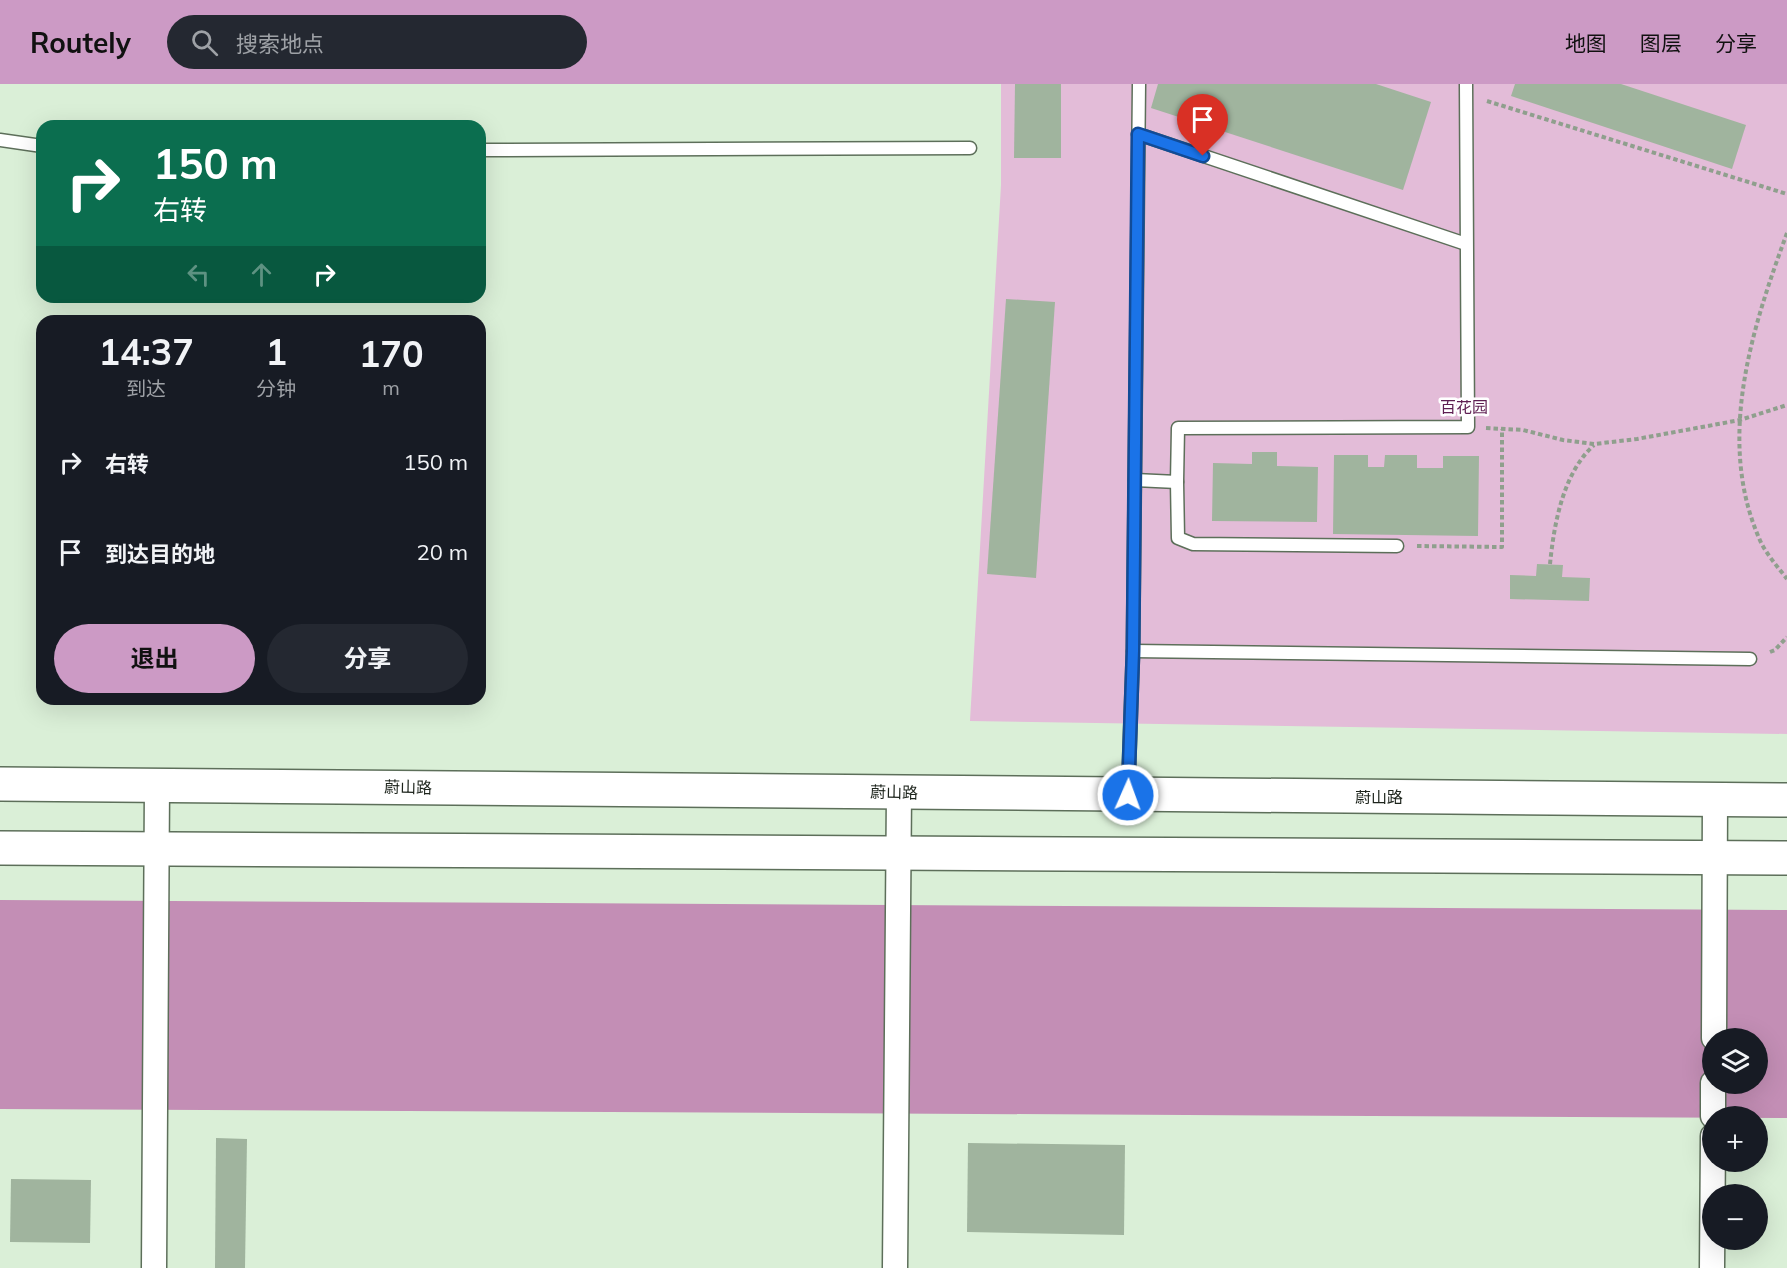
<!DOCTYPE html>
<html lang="zh">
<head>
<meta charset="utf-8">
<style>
  body { margin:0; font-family:Mulish,"Noto Sans SC",sans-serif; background:#242831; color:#f1f3f6; height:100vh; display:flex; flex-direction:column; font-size:22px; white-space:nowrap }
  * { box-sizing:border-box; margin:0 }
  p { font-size:20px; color:#9ea1a6 }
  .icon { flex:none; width:33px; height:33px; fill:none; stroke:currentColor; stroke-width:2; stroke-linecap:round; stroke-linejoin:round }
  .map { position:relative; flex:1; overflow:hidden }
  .drawer { position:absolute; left:36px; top:231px; width:450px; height:390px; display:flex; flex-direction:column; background:#171b24; border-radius:18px; box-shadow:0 6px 24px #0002 }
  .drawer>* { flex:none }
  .hud { position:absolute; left:36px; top:36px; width:450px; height:183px; border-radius:18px; box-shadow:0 6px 24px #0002; background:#0b6e4f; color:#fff; overflow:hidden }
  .buttons { position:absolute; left:1702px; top:944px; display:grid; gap:12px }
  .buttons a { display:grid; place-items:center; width:66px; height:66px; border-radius:50%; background:#171b24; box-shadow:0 6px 24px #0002; font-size:30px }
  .pin { position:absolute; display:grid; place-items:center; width:51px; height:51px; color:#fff; margin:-62px -26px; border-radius:50% 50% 50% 0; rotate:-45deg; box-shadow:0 0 6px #0007 }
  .pin .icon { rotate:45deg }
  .me { position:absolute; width:66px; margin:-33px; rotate:2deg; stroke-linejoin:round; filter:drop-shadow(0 0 4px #0008) }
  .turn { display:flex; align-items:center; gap:21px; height:126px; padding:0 18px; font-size:27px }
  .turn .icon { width:78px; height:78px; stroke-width:2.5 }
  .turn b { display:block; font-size:42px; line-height:51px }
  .lanes { display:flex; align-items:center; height:57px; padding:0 18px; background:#0003; justify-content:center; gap:30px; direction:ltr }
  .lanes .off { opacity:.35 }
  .eta { display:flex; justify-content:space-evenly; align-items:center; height:102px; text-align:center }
  .eta b { font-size:36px; font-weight:700; line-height:42px }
  .primary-button { display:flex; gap:12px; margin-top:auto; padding:12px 18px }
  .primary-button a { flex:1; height:69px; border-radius:36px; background:#cc9ac5; color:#111; font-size:24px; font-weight:700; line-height:69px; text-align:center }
  .primary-button a+a { background:#242831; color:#f1f3f6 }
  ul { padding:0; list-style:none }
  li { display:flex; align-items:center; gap:18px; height:90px; padding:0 18px }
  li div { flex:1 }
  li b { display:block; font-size:22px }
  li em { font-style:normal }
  header { display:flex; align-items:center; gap:36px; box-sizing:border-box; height:84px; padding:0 30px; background:#cc9ac5; color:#111 }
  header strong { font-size:28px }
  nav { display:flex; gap:33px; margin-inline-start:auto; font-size:21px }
  .search { width:420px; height:54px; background:#242831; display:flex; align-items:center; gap:15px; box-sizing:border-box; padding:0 21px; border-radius:33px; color:#9ea1a6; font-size:22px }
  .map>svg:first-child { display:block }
  .green { fill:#e3bcd8 }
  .forest { fill:#c38eb5; fill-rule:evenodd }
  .building { fill:#a0b49e }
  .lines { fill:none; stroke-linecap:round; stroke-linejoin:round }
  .lane-casing { stroke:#5d6f5a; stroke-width:15 }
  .street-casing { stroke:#5d6f5a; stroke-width:27 }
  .primary-casing { stroke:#5d6f5a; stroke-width:36 }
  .path { stroke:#8f9f8d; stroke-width:4; stroke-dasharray:4.5 3; stroke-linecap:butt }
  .lane { stroke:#fff; stroke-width:12 }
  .street { stroke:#fff; stroke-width:24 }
  .primary { stroke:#fff; stroke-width:33 }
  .route-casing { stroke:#114b97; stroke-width:15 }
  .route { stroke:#1a73e8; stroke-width:10 }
  .labels { text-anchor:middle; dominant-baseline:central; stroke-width:5; stroke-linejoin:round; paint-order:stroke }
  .park-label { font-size:16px; fill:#5e1f52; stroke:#fff }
  .street-label { font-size:16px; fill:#1d241c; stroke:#fff }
</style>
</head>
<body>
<header>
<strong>Routely</strong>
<div class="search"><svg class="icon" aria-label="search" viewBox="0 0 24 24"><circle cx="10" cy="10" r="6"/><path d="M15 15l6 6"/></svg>搜索地点</div>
<nav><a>地图</a><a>图层</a><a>分享</a></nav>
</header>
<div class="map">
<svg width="1787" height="1184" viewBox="0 0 1787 1184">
  <rect width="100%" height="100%" fill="#daefd7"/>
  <!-- green -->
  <path class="green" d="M1001 0H1787V650L970 637 1001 101Z"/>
  <!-- forest -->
  <path class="forest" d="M0 816 1787 826V1034L0 1025ZM1713 954H1758V999H1713Z"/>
  <!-- building -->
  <g class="building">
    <path d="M1015 0H1061V74H1014Z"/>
    <path d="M1158 0H1376L1431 18 1403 106 1151 24Z"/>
    <path d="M1515 0H1621L1746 41 1732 85 1511 12Z"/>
    <path d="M1006 215 1055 218 1036 494 987 490Z"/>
    <path d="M1252 368H1277V382L1318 383 1317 438 1212 437 1213 379 1252 380Z"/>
    <path d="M1334 371H1368V383H1384L1385 371H1417V384H1443V372H1479L1478 452 1333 450Z"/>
    <path d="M1537 480 1563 481 1562 493 1590 494 1589 517 1510 515V491L1536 492Z"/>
    <path d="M216 1054 247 1055 245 1184H215Z"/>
    <path d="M968 1059 1125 1061 1124 1151 967 1148Z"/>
    <path d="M11 1095 91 1096 90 1159 10 1158Z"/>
  </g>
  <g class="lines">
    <defs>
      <g id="lane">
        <path d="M1138 50 1466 160"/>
        <path d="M0 56 42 62"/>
        <path d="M480 66 970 64"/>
        <path d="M1135 396 1177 398 1178 344 1468 343 1466 0"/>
        <path d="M1177 398 1178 454 1193 460 1397 462"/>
        <path d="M1133 567 1750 575"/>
        <path d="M1128 709 1133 567 1139 0"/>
      </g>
      <g id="street">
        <path d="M1714 954 1715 715"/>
        <path d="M1713 1032V999"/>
        <path d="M154 1184 157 701"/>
        <path d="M895 1184 899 708"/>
        <path d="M1712 1184 1713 1052"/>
      </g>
      <g id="primary">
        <path d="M0 700 1787 716"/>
        <path d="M0 764 1787 774"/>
      </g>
    </defs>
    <!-- lane casing -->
    <use href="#lane" class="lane-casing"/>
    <!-- street casing -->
    <use href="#street" class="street-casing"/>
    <!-- primary casing -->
    <use href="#primary" class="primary-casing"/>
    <!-- path -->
    <g class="path">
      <path d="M1487 17 1787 110"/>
      <path d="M1787 149C1752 244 1716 355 1759 454 1765 469 1778 483 1787 495"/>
      <path d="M1486 344 1523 346 1563 356 1594 360 1637 355 1740 336 1787 321"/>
      <path d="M1417 462 1502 463V345"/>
      <path d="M1550 480C1554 440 1563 389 1594 361"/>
      <path d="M1770 568 1775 566 1787 553"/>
    </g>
    <!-- lane -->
    <use href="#lane" class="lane"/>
    <!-- street -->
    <use href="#street" class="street"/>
    <!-- primary -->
    <use href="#primary" class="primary"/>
  </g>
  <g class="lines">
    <defs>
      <path id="route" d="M1128 711 1133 567 1138 50 1203 72"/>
    </defs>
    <!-- route casing -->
    <use href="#route" class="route-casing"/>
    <!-- route -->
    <use href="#route" class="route"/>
  </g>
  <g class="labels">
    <!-- park labels -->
    <g class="park-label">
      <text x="1464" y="323">百花园</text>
    </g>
    <!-- street labels -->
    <g class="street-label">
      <text transform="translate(408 703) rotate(1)">蔚山路</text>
      <text transform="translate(894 708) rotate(1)">蔚山路</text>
      <text x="1379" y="713">蔚山路</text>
    </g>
  </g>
</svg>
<div class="buttons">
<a><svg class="icon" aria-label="layers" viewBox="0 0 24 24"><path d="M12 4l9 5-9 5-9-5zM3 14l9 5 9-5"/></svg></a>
<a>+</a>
<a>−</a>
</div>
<div class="pin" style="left:1203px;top:72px;background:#d93025"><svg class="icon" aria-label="arrive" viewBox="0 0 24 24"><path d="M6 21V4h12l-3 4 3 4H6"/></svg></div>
<svg class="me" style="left:1128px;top:711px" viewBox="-20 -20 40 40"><circle r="17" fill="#1a73e8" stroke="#fff" stroke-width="3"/><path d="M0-11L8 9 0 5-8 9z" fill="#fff"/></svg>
<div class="hud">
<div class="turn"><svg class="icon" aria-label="right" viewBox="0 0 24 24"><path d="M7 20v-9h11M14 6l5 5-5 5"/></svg><div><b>150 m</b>右转</div></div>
<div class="lanes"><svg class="icon off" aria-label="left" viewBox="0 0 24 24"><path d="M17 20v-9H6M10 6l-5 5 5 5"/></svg><svg class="icon off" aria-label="ahead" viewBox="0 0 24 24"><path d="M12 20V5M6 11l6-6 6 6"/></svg><svg class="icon" aria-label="right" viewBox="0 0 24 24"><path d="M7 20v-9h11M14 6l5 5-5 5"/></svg></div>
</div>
<section class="drawer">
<div class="eta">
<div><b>14:37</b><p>到达</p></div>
<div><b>1</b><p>分钟</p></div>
<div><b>170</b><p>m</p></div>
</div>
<ul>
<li><svg class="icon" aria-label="right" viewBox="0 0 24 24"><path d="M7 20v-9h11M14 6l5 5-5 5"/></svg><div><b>右转</b></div><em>150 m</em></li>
<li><svg class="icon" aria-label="arrive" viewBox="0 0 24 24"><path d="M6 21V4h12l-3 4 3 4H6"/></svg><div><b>到达目的地</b></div><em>20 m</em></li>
</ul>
<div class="primary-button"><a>退出</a><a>分享</a></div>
</section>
</div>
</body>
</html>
